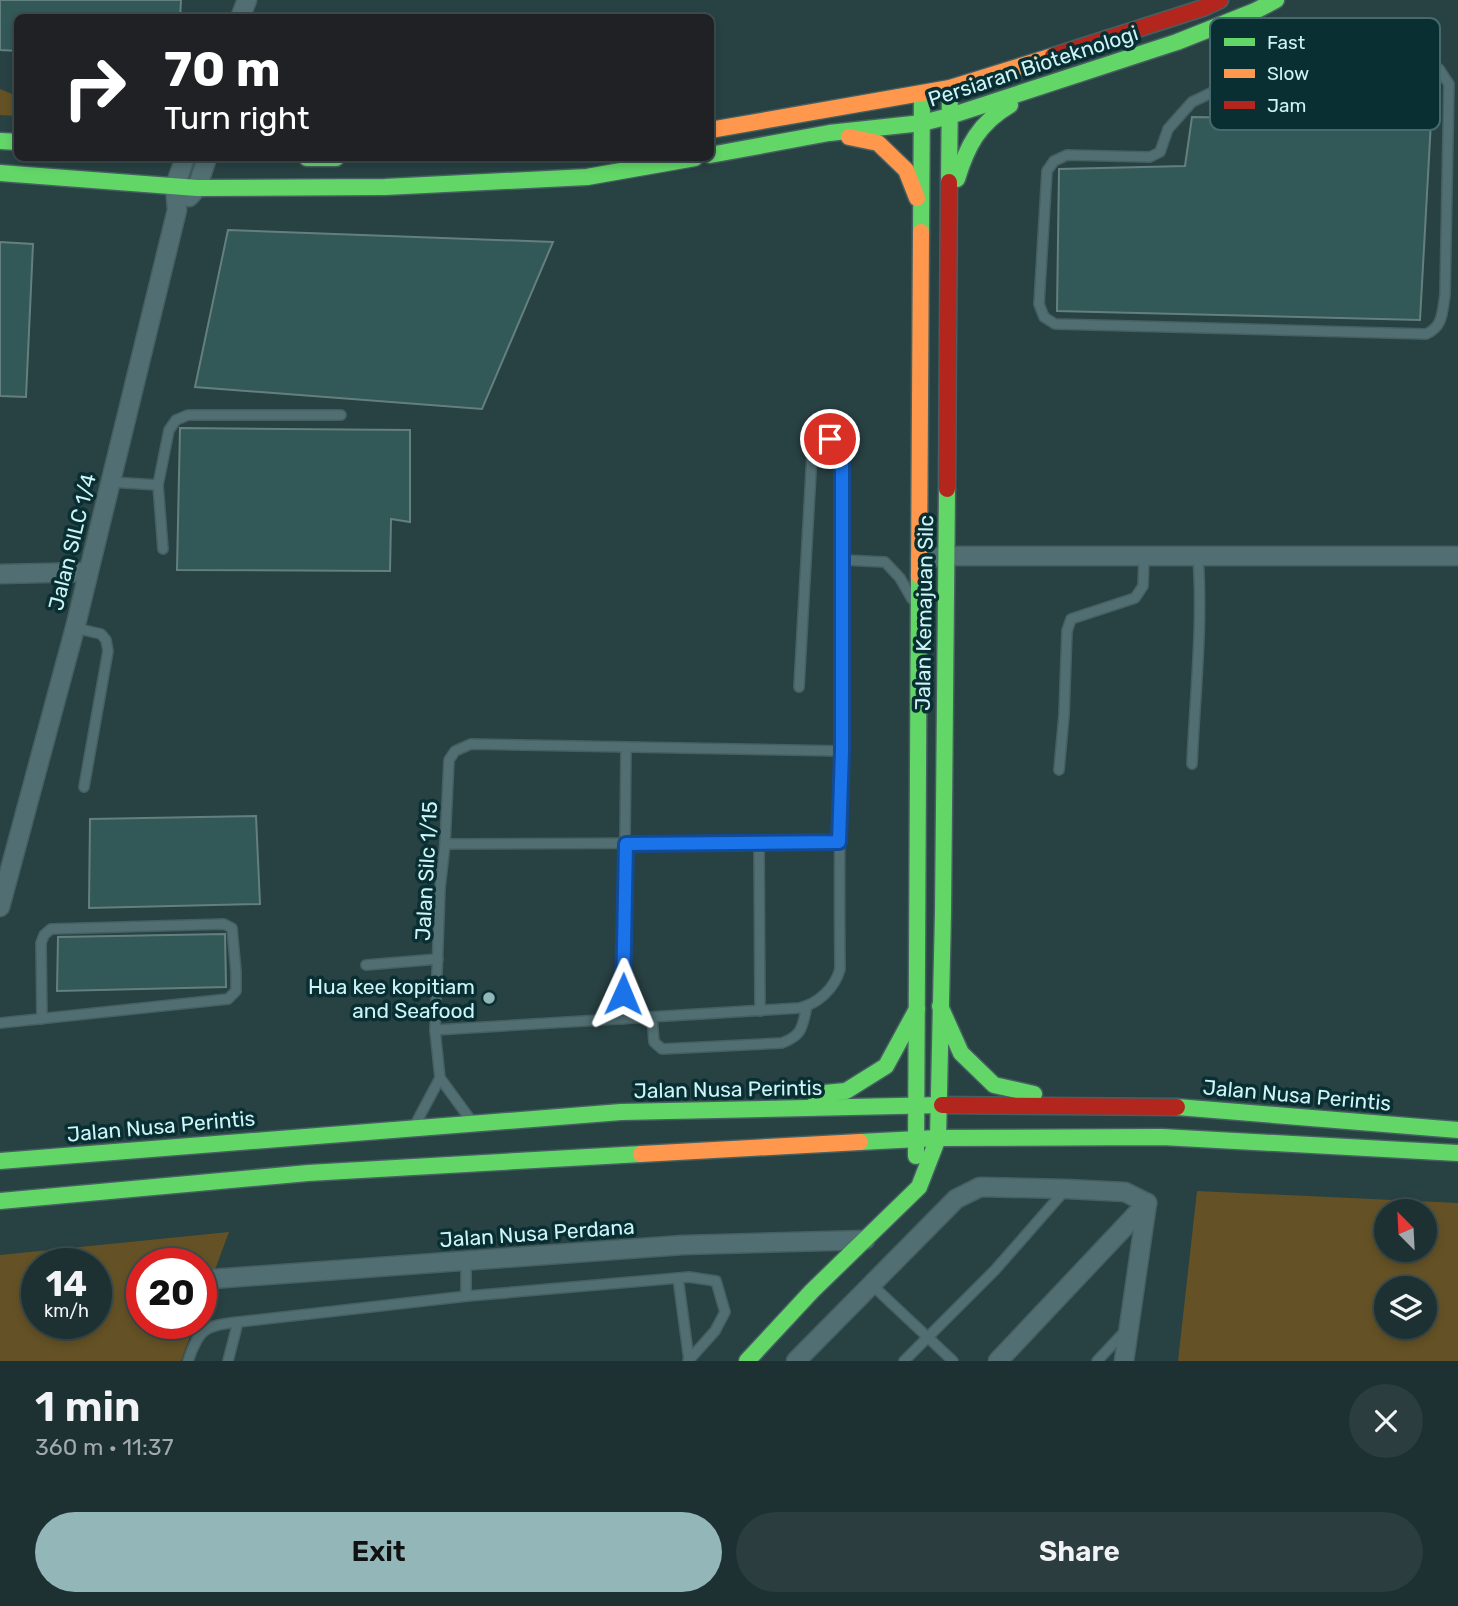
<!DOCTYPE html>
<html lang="en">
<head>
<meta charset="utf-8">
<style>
  body { margin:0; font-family:Rubik,sans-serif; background:#2b3d3e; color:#f1f3f6; height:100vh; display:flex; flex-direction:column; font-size:26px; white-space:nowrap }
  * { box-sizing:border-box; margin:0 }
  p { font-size:23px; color:#a1a9ac }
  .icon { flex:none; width:38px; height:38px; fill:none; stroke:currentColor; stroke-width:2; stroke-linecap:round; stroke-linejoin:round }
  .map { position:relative; height:1361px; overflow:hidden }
  .details { display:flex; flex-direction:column; background:#1e3132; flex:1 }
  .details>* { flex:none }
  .guide { position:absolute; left:14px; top:14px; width:700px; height:147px; border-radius:10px; box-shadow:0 4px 10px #0003,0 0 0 2px #3c4c4d; background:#202124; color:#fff; overflow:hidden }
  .needle { width:46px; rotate:336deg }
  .buttons { position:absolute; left:1374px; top:1199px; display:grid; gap:14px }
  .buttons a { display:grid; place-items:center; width:63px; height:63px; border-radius:50%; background:#1e3132; box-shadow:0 4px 10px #0003,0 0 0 2px #3c4c4d; font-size:35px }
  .speed { position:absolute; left:21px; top:1248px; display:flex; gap:14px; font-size:35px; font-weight:700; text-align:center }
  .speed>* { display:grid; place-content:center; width:91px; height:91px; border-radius:50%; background:#1e3132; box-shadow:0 4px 10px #0003,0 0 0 2px #3c4c4d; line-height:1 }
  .speed small { font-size:18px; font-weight:400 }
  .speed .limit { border:10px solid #d22; background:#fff; color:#111 }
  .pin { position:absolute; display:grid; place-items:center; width:60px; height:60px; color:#fff; margin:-30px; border:4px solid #fff; border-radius:50%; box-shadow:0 2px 7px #0007 }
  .me { position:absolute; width:77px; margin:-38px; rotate:1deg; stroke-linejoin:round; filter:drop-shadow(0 0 5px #0008) }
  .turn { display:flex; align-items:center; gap:24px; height:147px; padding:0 35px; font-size:32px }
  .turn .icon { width:91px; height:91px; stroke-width:2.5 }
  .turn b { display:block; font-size:49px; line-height:60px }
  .round { display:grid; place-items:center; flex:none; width:74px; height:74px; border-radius:37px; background:#2b3d3e }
  .summary { display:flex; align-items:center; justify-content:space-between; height:119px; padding:0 35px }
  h1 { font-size:42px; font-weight:600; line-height:52px }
  .action { display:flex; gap:14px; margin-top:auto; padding:14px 35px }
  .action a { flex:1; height:80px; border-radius:42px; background:#93b6b9; color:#111; font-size:28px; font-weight:600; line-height:80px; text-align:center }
  .action a+a { background:#2b3d3e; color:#f1f3f6 }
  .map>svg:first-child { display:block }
  .green { fill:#645226; fill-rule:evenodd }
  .building { fill:#325857; stroke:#64807e; stroke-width:2 }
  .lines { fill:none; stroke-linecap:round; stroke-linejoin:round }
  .lane-casing { stroke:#465f61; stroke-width:12 }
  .street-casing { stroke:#465f61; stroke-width:21 }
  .fast-casing { stroke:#465f61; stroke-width:19 }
  .slow-casing { stroke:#465f61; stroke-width:19 }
  .jam-casing { stroke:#465f61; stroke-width:19 }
  .lane { stroke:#516f72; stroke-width:9 }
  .street { stroke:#516f72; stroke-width:18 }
  .fast { stroke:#63d668; stroke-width:16 }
  .slow { stroke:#ff974d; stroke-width:16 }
  .jam { stroke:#b3261e; stroke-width:16 }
  .route-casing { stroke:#114b97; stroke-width:18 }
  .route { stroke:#1a73e8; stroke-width:12 }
  .poi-dot { fill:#93b6b9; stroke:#092f32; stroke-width:2.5 }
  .labels { text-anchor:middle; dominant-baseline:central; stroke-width:7; stroke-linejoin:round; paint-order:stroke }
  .street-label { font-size:21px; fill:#cdf5f9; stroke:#092f32 }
  .poi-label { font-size:21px; fill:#cdf5f9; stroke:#092f32; text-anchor:end }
  .key { fill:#092f32; stroke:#446a6e; stroke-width:2 }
  .key-label { font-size:19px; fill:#cdf5f9 }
</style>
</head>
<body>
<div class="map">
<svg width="1458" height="1361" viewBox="0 0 1458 1361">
  <rect width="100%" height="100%" fill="#284143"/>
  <!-- green -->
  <g class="green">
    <path d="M0 89 17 96V116L0 115Z"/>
    <path d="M1197 1191 1458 1203V1361H1178ZM1386 1211H1424V1250H1386ZM1386 1288H1424V1326H1386Z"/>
    <path d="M229 1232 201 1307V1264H142V1323H195L181 1361H0V1255ZM37 1264H96V1323H37Z"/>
  </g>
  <!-- building -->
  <g class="building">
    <path d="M0 0H181L180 18H18V51L0 50Z"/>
    <path d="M1192 117 1431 121 1420 320 1057 311 1059 169 1185 166Z"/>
    <path d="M228 230 553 242 482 409 195 387Z"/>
    <path d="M0 242 33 244 26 397 0 396Z"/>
    <path d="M180 428 410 430V522L391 519 390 571 177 570Z"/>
    <path d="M256 816 260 904 89 908 90 819Z"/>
    <path d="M225 934 226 987 57 991 58 937Z"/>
  </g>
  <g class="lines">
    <defs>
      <g id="lane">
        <path d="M1420 62 1439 69 1449 84 1445 295C1442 313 1443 327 1426 334L1055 324 1044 317 1039 304 1047 171 1054 161 1067 155 1150 157 1160 152 1168 129 1192 102 1238 80 1277 69Z"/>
        <path d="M110 482 158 485 163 549"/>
        <path d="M158 485 169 430 176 420 188 415H341"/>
        <path d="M843 560 885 562 900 578 912 599"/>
        <path d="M75 628 101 634 106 640 108 651 84 787"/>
        <path d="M1192 764C1195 694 1203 626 1198 557"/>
        <path d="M1059 770 1064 715 1067 631 1071 619 1135 598 1143 586 1144 557"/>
        <path d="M759 843 760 1011"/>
        <path d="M445 844 839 842"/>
        <path d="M366 965 438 959"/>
        <path d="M652 1017 654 1042 662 1049 782 1043C803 1035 802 1027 807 1006"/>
        <path d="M623 1019 626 747"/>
        <path d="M0 1023 228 999 236 991V972L232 928 224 924 51 929 44 935 41 943 42 1019"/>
        <path d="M435 1030 799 1008C818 1004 835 988 840 969 838 800 843 631 842 462L840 448 830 439 817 445 812 454 799 687"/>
        <path d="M470 1119 440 1078 435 1030 440 888 445 844 449 760 455 751 471 744 842 751"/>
        <path d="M416 1123 440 1078"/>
        <path d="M466 1261V1296"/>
        <path d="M678 1278 689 1360"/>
        <path d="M871 1284 953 1361"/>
        <path d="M188 1361C199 1328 205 1326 238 1322"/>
        <path d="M228 1361 238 1322 468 1296 678 1278 689 1277 716 1281 725 1312 715 1331 688 1361"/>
        <path d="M904 1361 995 1270 1066 1189"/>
        <path d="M1097 1361 1127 1329"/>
      </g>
      <g id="street">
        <path d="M240 18 247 0"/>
        <path d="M189 197 197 188 207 158"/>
        <path d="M920 559 946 556H1458"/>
        <path d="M0 574 88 572"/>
        <path d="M0 907 75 628 177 210 175 186 185 158"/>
        <path d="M212 1279 683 1245 865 1240"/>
        <path d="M796 1361 956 1199 980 1187 1067 1189 1125 1192 1147 1203"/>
        <path d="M998 1361 1147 1203"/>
        <path d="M1124 1361 1147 1203"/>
      </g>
      <g id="fast">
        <path d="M0 141 18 142"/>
        <path d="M710 155 829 133 922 123 950 116 1177 42 1255 11 1276 0"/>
        <path d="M307 158H336"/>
        <path d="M0 173 197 188 385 187 587 177 695 158"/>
        <path d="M957 179C967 146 979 123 1010 105"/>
        <path d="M949 182 950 88"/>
        <path d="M921 232 922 94"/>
        <path d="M940 1006 961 1053 994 1085 1034 1094"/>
        <path d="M814 1094 846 1091 886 1066 917 1009"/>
        <path d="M1177 1107 1458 1130"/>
        <path d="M860 1142 938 1138 1162 1137 1458 1153"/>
        <path d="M916 1156 919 576"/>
        <path d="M0 1161 621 1112 942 1105"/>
        <path d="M0 1201 308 1173 641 1154"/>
        <path d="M747 1361 812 1291 919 1187 938 1138 943 912 947 489"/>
      </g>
      <g id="slow">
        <path d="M710 130 950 88 1053 56"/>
        <path d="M849 137 878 143 906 170 917 198"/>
        <path d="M919 576 921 232"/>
        <path d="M641 1154 860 1142"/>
      </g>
      <g id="jam">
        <path d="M1053 56 1203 8 1220 0"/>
        <path d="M947 489 949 182"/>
        <path d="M942 1105 1177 1107"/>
      </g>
    </defs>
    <!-- lane casing -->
    <use href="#lane" class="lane-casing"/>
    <!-- street casing -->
    <use href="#street" class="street-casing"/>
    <!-- fast casing -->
    <use href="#fast" class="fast-casing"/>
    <!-- slow casing -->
    <use href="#slow" class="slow-casing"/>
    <!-- jam casing -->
    <use href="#jam" class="jam-casing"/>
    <!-- lane -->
    <use href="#lane" class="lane"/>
    <!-- street -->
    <use href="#street" class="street"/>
    <!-- fast -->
    <use href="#fast" class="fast"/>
    <!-- slow -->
    <use href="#slow" class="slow"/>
    <!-- jam -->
    <use href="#jam" class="jam"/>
  </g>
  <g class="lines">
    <defs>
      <path id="route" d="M623 994 626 844 839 842 842 751V462L840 448 830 439"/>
    </defs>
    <!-- route casing -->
    <use href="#route" class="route-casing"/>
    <!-- route -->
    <use href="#route" class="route"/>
  </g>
  <!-- markers -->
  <circle class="poi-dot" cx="489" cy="998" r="7"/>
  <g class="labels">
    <!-- street labels -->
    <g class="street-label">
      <text transform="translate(1033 66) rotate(-18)">Persiaran Bioteknologi</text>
      <text transform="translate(72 542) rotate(-76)">Jalan SILC 1/4</text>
      <text transform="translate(924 613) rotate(-89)">Jalan Kemajuan Silc</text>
      <text transform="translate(426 871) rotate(-87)">Jalan Silc 1/15</text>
      <text transform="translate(728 1089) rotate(-1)">Jalan Nusa Perintis</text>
      <text transform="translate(1297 1095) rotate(5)">Jalan Nusa Perintis</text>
      <text transform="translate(161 1126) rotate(-5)">Jalan Nusa Perintis</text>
      <text transform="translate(537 1233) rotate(-4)">Jalan Nusa Perdana</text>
    </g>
    <!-- poi labels -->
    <g class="poi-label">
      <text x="475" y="986">Hua kee kopitiam<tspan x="475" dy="24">and Seafood</tspan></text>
    </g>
  </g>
  <!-- legend -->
  <rect x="1210" y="18" width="230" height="112" rx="10" class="key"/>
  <rect x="1224" y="38" width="31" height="8" fill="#63d668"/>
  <rect x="1224" y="69" width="31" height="9" fill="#ff974d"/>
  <rect x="1224" y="101" width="31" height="8" fill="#b3261e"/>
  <g class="key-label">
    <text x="1267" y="49">Fast</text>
    <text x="1267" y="80">Slow</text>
    <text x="1267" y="112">Jam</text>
  </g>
</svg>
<div class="buttons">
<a><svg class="needle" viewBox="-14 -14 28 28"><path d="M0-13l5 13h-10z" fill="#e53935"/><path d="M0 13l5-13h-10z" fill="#a1a9ac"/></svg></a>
<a><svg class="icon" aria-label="layers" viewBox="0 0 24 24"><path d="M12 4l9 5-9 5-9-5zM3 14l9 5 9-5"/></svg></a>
</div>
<div class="speed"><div>14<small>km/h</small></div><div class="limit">20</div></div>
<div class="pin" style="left:830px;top:439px;background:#d93025"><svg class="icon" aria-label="arrive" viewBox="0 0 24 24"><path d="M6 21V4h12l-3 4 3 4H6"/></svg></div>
<svg class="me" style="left:623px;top:994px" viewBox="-20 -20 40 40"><path d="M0-17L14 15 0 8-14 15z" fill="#1a73e8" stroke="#fff" stroke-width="4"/></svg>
<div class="guide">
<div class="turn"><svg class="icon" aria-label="right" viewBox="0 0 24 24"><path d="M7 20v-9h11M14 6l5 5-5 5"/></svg><div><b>70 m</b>Turn right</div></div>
</div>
</div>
<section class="details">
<div class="summary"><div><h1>1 min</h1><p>360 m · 11:37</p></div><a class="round"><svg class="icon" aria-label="close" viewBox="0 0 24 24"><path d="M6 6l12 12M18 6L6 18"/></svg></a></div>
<div class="action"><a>Exit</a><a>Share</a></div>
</section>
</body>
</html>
